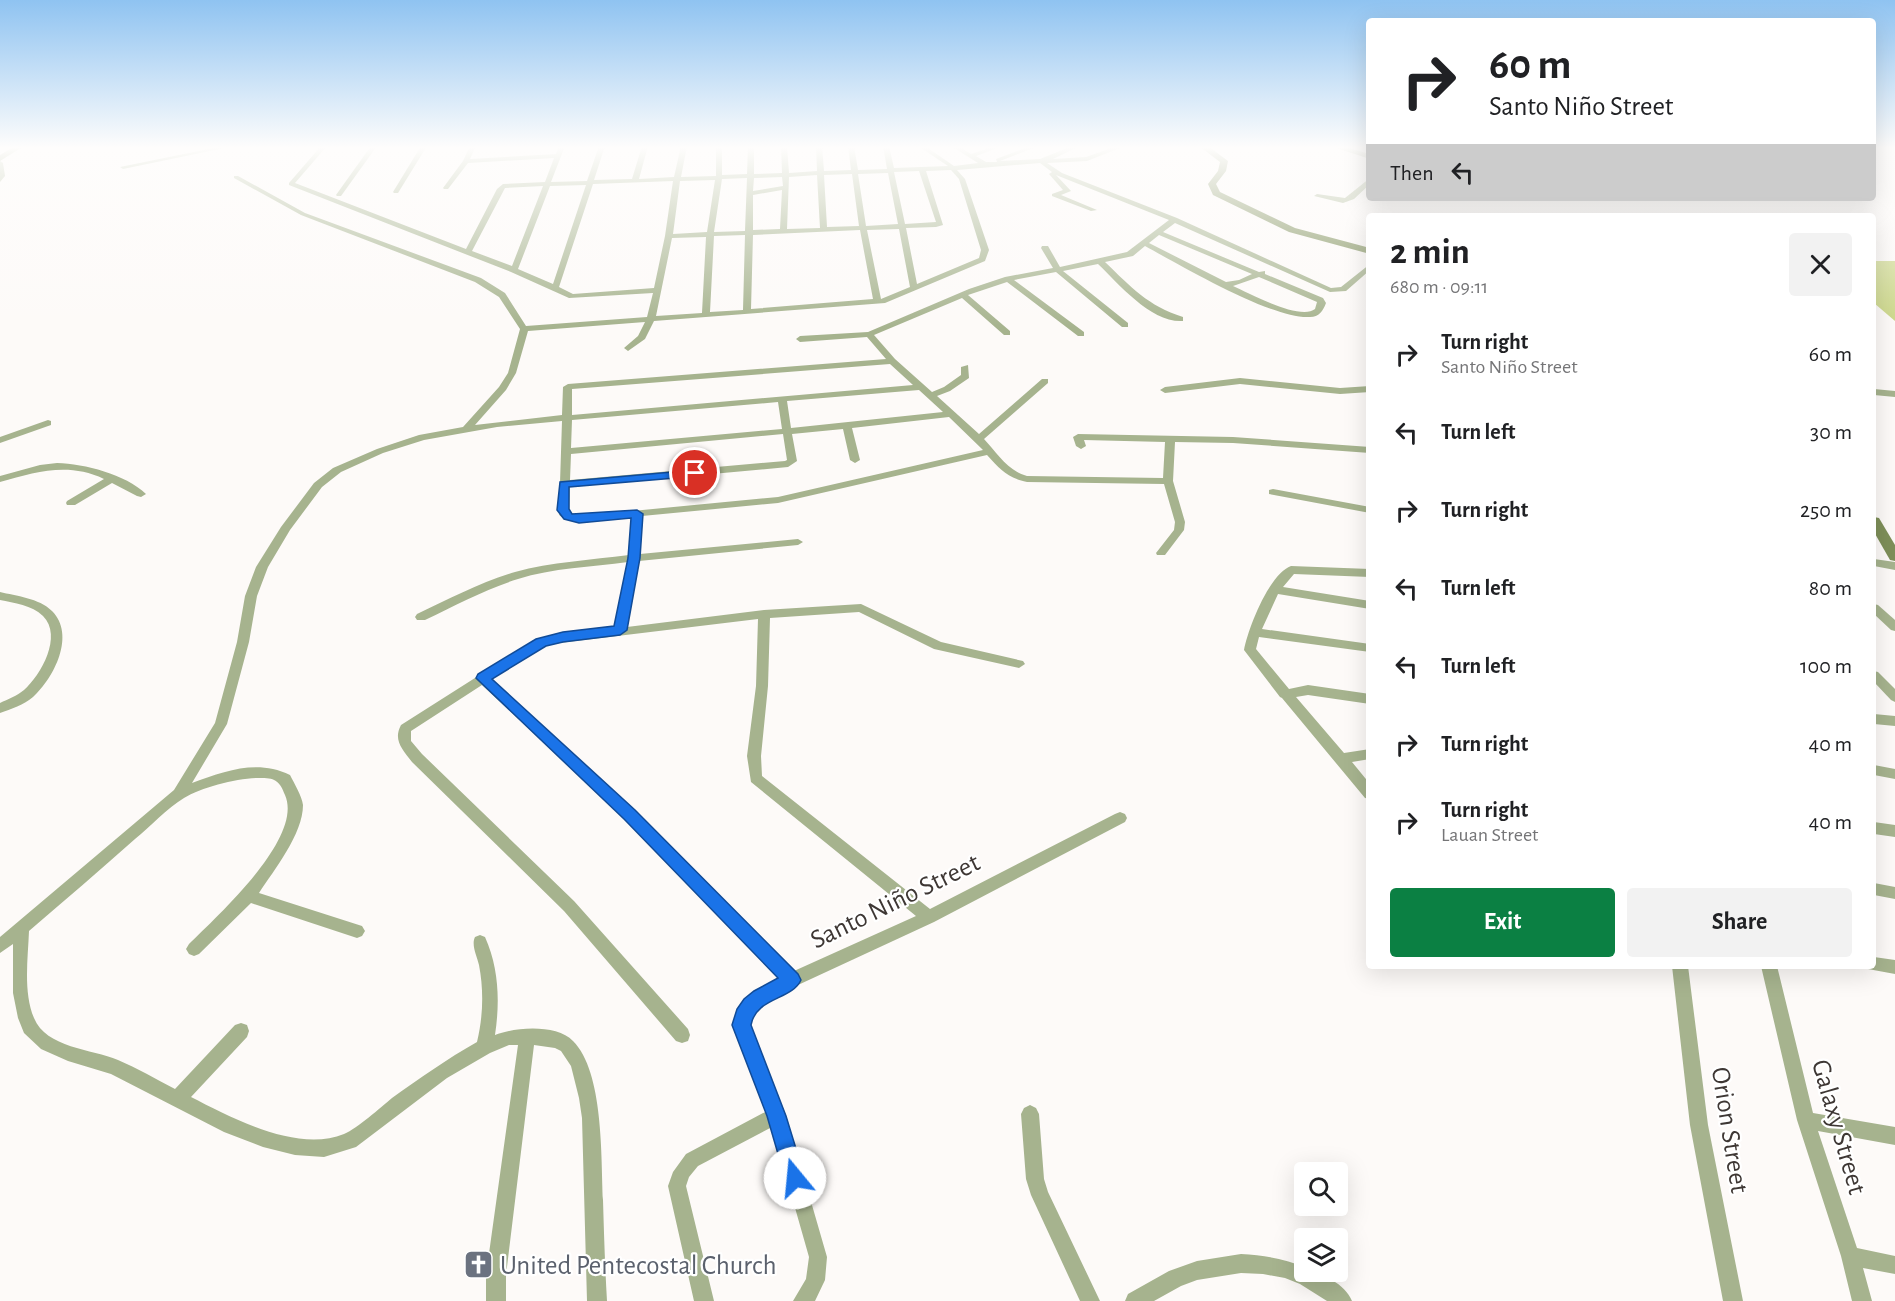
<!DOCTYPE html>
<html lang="en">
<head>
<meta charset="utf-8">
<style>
  body { margin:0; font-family:"Alegreya Sans",sans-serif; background:#f2f2f2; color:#202124; height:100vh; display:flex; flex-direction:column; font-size:22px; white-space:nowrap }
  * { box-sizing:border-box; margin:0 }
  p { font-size:20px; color:#757577 }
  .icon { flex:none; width:33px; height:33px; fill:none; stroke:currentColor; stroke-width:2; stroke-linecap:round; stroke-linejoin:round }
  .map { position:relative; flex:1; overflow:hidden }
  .details { position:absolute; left:1366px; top:213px; width:510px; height:756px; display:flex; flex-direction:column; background:#fff; border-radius:6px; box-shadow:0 6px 24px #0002 }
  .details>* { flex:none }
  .guide { position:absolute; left:1366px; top:18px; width:510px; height:183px; border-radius:6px; box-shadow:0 6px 24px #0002; background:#fff; color:#202124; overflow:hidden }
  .controls { position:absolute; left:1294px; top:1162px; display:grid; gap:12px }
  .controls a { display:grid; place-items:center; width:54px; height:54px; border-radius:6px; background:#fff; box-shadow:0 6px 24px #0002; font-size:30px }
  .pin { position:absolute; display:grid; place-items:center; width:51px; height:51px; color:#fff; margin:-26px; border:3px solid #fff; border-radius:50%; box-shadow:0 2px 6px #0007 }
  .me { position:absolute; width:66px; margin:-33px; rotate:343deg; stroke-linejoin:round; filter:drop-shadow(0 0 4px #0008) }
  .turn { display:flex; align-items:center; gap:21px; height:126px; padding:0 24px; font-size:27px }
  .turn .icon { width:78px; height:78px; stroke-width:2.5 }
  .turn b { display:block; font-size:42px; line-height:51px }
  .then { display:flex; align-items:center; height:57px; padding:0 24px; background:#0003; gap:12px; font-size:22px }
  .round { display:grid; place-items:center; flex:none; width:63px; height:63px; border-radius:6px; background:#f2f2f2 }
  .head { display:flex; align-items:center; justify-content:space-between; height:102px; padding:0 24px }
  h1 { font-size:36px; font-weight:700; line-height:45px }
  .button { display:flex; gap:12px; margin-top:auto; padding:12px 24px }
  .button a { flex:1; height:69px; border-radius:6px; background:#0b8043; color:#fff; font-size:24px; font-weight:700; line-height:69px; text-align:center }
  .button a+a { background:#f2f2f2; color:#202124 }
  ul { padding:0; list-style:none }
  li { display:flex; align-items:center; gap:18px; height:78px; padding:0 24px }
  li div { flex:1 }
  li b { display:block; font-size:22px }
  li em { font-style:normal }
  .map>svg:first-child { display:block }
  .green { fill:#ccd788 }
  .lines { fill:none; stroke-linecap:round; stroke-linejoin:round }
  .street { fill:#a6b38e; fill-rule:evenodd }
  .secondary { fill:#7e8f59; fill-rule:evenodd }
  .route { fill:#1a73e8; stroke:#114b97; stroke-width:1.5 }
  .labels { text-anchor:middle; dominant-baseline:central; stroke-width:4.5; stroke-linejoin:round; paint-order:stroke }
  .near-street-label { font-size:27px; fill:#3e3734; stroke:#fff }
  .near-worship-label { font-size:27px; fill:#5b616d; stroke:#fff; text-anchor:start }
</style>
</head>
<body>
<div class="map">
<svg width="1895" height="1301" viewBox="0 0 1895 1301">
  <rect width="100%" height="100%" fill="#fdfaf8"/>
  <!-- green -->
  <path class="green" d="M1874 261H1895V321L1874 303Z"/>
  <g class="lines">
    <!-- street -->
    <g class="street">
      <path d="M223 146H234L123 169 120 167Z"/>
      <path d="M321 146H327L295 183 466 249 497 189 503 184 545 182 554 158 468 163 448 189H444L443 188 463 161 470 146H476L470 159 556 154 559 146H565L551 182 587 181 599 146H605L594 180 632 179 642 146H648L639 179 674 177 681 146H687L681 177 716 176V146H722V175L747 174 748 146H754V174L782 173 781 146H787L789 173 817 171 816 146H822L824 171 851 170 848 146H854L858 170 887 169 883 146H889L894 168 948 166 918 146H925L954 166 978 163 951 146H958L971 154 995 146H1003L976 156 986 162H997L996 159 1031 146H1039L1000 161 1040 159 1072 146H1080L1053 159 1086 157 1117 146H1125L1087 161 1047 163 1062 173 1177 218 1331 288 1341 287 1370 264V270L1346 291 1330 292 1175 223 1163 232 1259 272 1265 271V274L1323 298 1326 303C1323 311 1319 317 1310 317 1273 320 1180 265 1145 246L1133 256 1105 262C1131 287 1148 306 1183 317V321C1151 323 1119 284 1098 264L1063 271 1128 323V327H1122L1056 272 1014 280 1084 332V336H1078L1007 282 968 295 1010 331V335H1004L962 298 874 335 895 359 932 392 944 387 961 375V367L968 365 969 378 950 391 937 396 979 434 1042 379H1048V383L984 439C997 453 1008 471 1027 476L1163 478 1165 442 1084 440 1086 446 1081 449 1076 446 1073 437 1078 434 1233 437 1370 447V453L1233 443 1175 442 1173 481 1185 522 1184 530 1165 555H1157L1156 553 1174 530 1175 522 1164 484 1027 482C1006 477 1001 470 987 455L778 503 642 516 640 554 798 539 803 542 798 545 639 561 627 627 764 610 861 604 941 642 1023 661 1025 664 1019 668 934 649 859 612 770 618 768 686 761 756 762 776 930 909 1115 814 1120 812 1125 814 1127 818 1125 822 934 922 798 985 766 1002 751 1018 750 1025 753 1037 786 1115 827 1257 825 1280 815 1301H793L806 1279 809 1257 772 1127 698 1166 689 1177 686 1186 714 1301H694L668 1186 673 1172 686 1154 767 1111 737 1037C729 1003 754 992 780 978L625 818 482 685 411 731V741L422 754 574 901 688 1029 690 1035 688 1041 682 1043 676 1041 564 911 412 762C402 749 393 740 401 725L530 643 549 636 615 628 628 562C592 567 552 568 518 579 486 589 456 605 425 620H417L415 617 417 614C449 599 481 582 515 572 551 562 591 560 629 555L632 517 579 522 560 516 559 514 562 421 497 427 424 440 383 453 341 472 322 487 290 530 268 567 257 596 249 642 227 724 192 783C225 771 257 759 290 775 294 783 302 796 303 805 303 834 274 870 259 893L362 926 365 931 362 936 357 938 251 903 199 954 194 956 189 954 186 949 189 944C217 916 304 838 285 795 280 782 276 778 262 778 241 777 202 787 184 798 167 808 150 827 135 839 100 870 64 901 29 931 28 958 23 992 34 1018 46 1048 92 1049 118 1060 137 1068 156 1079 175 1089L235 1025 241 1023 247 1025 249 1031 247 1037 191 1097C232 1118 297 1153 344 1134 358 1128 380 1108 392 1098 420 1078 447 1059 477 1042 483 1017 484 991 479 965 477 956 471 945 475 937L480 935 485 937C499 968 500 1002 495 1035 515 1027 557 1024 573 1041 604 1072 601 1158 603 1200 604 1234 605 1267 607 1301H587L582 1118 579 1098 571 1066 561 1051 555 1048 534 1045 506 1275V1301H486V1275L518 1045H509L490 1053 447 1078 356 1147 324 1157 295 1155 263 1147 224 1132 111 1074 68 1061 41 1049 24 1033 18 1018 13 993V944L0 953V937L174 790 215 723 237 642 245 596 256 567 281 527 314 483 333 468 377 449 419 435 463 427 499 387 508 373 520 329 499 297 475 282 301 215 234 178V176H238L305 213 481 278 505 293 526 326 647 317 653 293 569 298 511 272 289 185V183ZM1040 163 1052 172 1049 174 1063 190 1052 194V196L1091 211 1097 210 1061 195 1071 191 1056 175 1169 220 1127 252 1060 267 1048 246H1042L1041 248 1053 268 1005 277 969 289 868 332 800 336 796 339 800 342 867 337 886 359 568 384 563 387 562 415 475 425 506 390 516 373 528 331 645 322 638 336 624 348 628 351 645 339 654 321 885 303 985 261 989 250 965 179 957 170ZM951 170 959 179 981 250 979 258 917 284 906 228 936 227 943 225 926 171ZM919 171 936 222 905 224 894 172ZM888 173 898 224 866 226 858 174ZM852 174 859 226 827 227 824 175ZM817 175 820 228 787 229 789 177ZM782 177 783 186 753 191 754 178ZM747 178 745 231 714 232 722 179ZM715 180 707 232 673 234 680 181ZM673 181 665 236 654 288 573 294 559 287 593 184ZM586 185 553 284 518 269 550 186ZM543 186 512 266 472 251 505 188ZM782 190 780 229 753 230V195ZM899 229 910 287 881 299 867 230ZM860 230 873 299 751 309 753 235ZM745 235 743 310 710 312 714 236ZM1159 235 1252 274 1239 280 1226 282 1149 243ZM706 237 702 313 656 316 672 238ZM1259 277 1317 302 1315 309C1300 321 1249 293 1233 286ZM890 364 913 385 572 415V389ZM919 390 943 412 791 428 787 401ZM778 402 782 429 571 448 572 420ZM949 417 983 450 778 497 580 516 569 512 570 487 788 467 797 461 792 434 843 429 850 460 855 463 860 460 852 428ZM783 434 787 460 785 461 570 480 571 454ZM758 619 756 686 747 756 751 782 916 916 794 971 635 810 491 679 538 649 551 644Z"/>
      <path d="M371 146H377L341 196H337L336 195Z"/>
      <path d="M421 146H427L398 193H394L393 192Z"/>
      <path d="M0 161 3 163 5 176 0 182Z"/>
      <path d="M1370 178V184L1354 199 1343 203 1314 196 1317 194 1345 198Z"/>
      <path d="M1240 378 1340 388 1370 386V392L1340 394 1240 384 1165 393 1160 390 1165 387Z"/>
      <path d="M1874 389 1895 391V397L1874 395Z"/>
      <path d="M48 420 51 421V425L0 443V437Z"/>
      <path d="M57 463C85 464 125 474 146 494L141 497 137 496 112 483 75 505H67L66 503 67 501 104 479C68 462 36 472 0 482V476L40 465Z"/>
      <path d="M1273 489 1370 507V513L1269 494V490Z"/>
      <path d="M1874 559 1895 562V570L1874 566Z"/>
      <path d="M1291 566 1370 569V577L1294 574 1283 587 1370 601V609L1278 594 1262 629 1370 644V652L1259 637 1256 649 1289 689 1308 685 1370 694V704L1308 695 1296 697 1344 753 1370 749V759L1352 762 1370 784V799L1365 798 1282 698 1280 697 1244 650C1248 629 1269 574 1291 566Z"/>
      <path d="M0 592C16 596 39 598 52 611 76 635 54 678 33 697 24 705 11 709 0 713V703C8 699 17 696 24 690 41 675 63 636 43 616 32 605 14 603 0 600Z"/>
      <path d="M1874 604 1878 605 1895 620V631L1891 630 1874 614Z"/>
      <path d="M1874 671 1878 672 1895 689V702L1891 700 1874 682Z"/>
      <path d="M1874 714 1895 716V726L1874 724Z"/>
      <path d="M1874 765 1895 769V779L1874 775Z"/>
      <path d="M1874 822 1895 825V837L1874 834Z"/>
      <path d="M1874 883 1895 887V899L1874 895Z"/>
      <path d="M1874 957 1895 960V974L1868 969 1867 966H1874Z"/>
      <path d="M1672 966H1688L1708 1125 1743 1301H1723L1690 1125Z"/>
      <path d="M1761 966H1777L1813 1113 1895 1127V1145L1818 1131 1857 1248 1895 1256V1274L1863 1268 1872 1301H1852L1841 1256 1797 1120Z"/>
      <path d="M1030 1105 1036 1108 1039 1114 1044 1179 1048 1192 1100 1301H1080L1031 1195 1026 1179 1021 1114 1024 1108Z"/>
      <path d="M1241 1254C1264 1255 1284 1259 1305 1267V1272C1322 1272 1345 1284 1352 1301H1327L1300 1284 1285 1278 1263 1274 1241 1273 1197 1280 1181 1286 1154 1301H1125L1128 1294 1169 1271 1197 1261Z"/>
    </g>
    <!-- secondary -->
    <g class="secondary">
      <path d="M15 146H24L0 161V155Z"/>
      <path d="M1199 146H1208L1228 161 1226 171 1216 184 1220 192 1295 228 1370 248V254L1289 232 1213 195 1208 184 1218 171 1220 162Z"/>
      <path d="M1330 146H1341L1370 154V159Z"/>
      <path d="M1874 517 1879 518 1895 545V561L1890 560 1874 532Z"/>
    </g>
  </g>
  <!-- sky -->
  <linearGradient id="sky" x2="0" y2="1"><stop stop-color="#8fc3f1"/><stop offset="0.45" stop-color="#fefdfc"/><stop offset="1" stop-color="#fefdfc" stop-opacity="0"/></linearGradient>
  <rect width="1895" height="328" fill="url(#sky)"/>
  <!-- route -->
  <path class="route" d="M695 470 701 473 699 476 569 487V509L572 514 637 510 643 514 640 558 627 630 620 635 563 642 546 646 492 679 635 810 798 974 801 980C792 1000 756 997 751 1025L786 1116 805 1178 802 1185 795 1188 788 1185 785 1178 767 1116 732 1025 737 1009 744 999 754 991 778 978 624 819 476 678 478 674 536 639 563 632 614 626 628 558 631 518 579 523 564 519 557 510 560 482Z"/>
  <!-- icons -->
  <defs>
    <symbol id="church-square" viewBox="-11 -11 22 22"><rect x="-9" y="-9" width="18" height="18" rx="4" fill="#6b7280" stroke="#fff"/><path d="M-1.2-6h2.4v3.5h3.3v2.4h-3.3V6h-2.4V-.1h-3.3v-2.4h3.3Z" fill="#fff"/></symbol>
  </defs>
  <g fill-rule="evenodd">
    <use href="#church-square" x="462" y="1248" width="33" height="33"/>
  </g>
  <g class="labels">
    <!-- near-street labels -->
    <g class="near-street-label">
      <text transform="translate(895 901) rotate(-26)">Santo Niño Street</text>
      <text transform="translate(1839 1127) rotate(74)">Galaxy Street</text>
      <text transform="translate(1730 1130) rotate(81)">Orion Street</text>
    </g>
    <!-- near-worship labels -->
    <g class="near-worship-label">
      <text x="500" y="1265">United Pentecostal Church</text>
    </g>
  </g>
</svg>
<div class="controls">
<a><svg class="icon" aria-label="search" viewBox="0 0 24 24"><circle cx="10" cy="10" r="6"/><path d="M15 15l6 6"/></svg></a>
<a><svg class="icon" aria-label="layers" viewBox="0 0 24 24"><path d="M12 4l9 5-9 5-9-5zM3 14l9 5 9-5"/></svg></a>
</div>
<div class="pin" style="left:695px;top:473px;background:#d93025"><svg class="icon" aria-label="arrive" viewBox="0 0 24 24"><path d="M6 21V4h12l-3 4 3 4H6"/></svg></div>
<svg class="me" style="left:795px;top:1178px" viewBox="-20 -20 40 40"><circle r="19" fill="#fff"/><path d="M0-13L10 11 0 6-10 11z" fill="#1a73e8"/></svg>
<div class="guide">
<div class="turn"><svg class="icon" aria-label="right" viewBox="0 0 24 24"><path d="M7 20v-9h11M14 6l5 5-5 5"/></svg><div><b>60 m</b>Santo Niño Street</div></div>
<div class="then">Then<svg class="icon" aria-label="left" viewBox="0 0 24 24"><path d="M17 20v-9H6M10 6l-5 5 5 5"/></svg></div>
</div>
<section class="details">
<div class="head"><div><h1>2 min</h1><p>680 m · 09:11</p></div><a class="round"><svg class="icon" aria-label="close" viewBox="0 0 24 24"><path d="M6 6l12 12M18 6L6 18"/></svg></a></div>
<ul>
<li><svg class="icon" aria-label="right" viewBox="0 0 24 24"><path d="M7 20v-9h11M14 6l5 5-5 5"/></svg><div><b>Turn right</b><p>Santo Niño Street</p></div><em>60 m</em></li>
<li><svg class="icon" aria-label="left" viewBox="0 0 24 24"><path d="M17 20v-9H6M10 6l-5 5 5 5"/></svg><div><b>Turn left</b></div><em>30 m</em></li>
<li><svg class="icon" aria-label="right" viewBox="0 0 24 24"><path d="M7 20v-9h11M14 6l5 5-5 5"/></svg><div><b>Turn right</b></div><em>250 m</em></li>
<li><svg class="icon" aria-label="left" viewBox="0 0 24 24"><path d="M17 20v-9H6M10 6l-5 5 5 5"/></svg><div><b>Turn left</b></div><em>80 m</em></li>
<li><svg class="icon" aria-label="left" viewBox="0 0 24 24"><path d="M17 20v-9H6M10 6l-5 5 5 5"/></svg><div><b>Turn left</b></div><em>100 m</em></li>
<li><svg class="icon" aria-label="right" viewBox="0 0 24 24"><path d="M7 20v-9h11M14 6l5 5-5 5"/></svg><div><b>Turn right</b></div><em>40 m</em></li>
<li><svg class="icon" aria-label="right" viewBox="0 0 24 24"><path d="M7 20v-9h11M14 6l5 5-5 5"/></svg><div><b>Turn right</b><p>Lauan Street</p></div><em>40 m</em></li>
</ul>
<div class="button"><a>Exit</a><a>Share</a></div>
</section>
</div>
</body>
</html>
